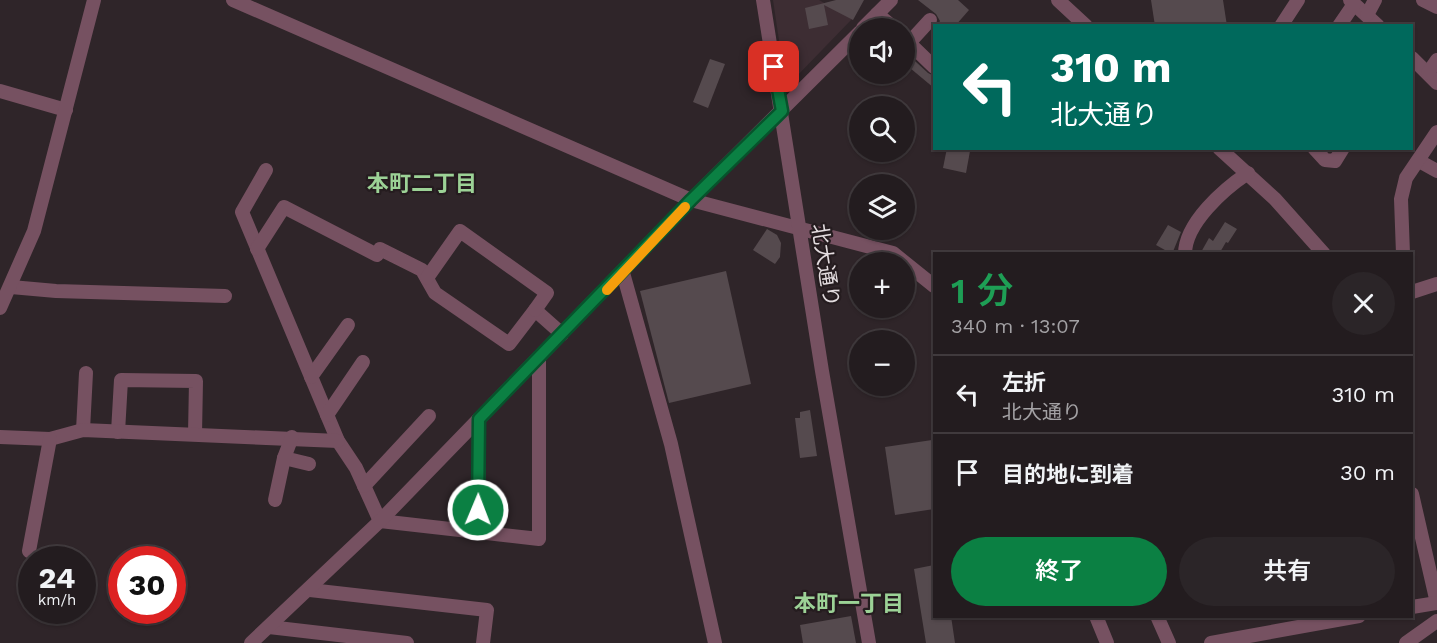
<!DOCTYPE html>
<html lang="ja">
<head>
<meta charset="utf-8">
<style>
  body { margin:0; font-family:"Work Sans","Noto Sans JP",sans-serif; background:#2b2528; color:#f1f3f6; height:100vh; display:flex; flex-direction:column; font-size:22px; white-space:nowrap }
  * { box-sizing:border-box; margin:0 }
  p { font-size:20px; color:#a3a1a4 }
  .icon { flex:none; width:33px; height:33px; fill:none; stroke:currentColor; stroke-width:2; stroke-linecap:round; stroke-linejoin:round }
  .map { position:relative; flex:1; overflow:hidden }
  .side { position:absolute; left:933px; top:252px; width:480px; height:366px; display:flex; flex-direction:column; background:#231c1f; border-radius:0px; box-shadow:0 2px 4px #0004,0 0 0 2px #403a3d }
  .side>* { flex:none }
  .hud { position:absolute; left:933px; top:24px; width:480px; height:126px; border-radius:0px; box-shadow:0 2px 4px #0004,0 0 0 2px #403a3d; background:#00695c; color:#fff; overflow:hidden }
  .buttons { position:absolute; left:849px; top:18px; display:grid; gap:12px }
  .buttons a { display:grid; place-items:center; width:66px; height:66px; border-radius:50%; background:#231c1f; box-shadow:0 2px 4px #0004,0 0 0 2px #403a3d; font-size:30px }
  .speed { position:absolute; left:18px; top:546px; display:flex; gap:12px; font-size:30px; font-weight:700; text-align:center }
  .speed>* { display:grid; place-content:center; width:78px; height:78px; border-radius:50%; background:#231c1f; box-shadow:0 2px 4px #0004,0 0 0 2px #403a3d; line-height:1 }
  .speed small { font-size:15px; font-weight:400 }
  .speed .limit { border:9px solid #d22; background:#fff; color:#111 }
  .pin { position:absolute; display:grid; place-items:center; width:51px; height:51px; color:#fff; margin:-26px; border-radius:12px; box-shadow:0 3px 9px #0006 }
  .me { position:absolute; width:66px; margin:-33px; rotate:1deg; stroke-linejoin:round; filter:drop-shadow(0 0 4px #0008) }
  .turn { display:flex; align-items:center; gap:21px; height:126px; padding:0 18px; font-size:27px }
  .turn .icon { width:78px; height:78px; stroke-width:2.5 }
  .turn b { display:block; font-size:42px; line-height:51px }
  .round { display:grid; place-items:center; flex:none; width:63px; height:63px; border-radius:32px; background:#2b2528 }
  .head { display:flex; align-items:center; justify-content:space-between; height:102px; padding:0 18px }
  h1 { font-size:36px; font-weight:600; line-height:45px; color:#1e9e55 }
  .primary-button { display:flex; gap:12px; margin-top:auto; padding:12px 18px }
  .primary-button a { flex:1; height:69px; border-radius:36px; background:#0b8043; color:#fff; font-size:24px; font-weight:600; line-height:69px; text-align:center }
  .primary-button a+a { background:#2b2528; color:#f1f3f6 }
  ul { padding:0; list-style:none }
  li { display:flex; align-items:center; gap:18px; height:78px; padding:0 18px; border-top:2px solid #403a3d }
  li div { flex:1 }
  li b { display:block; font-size:22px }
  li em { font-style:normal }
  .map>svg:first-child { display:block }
  .built { fill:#3d2d33 }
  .building { fill:#554a4e }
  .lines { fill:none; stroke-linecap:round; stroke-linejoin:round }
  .minor { stroke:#765161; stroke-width:14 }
  .route-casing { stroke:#07532c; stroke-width:15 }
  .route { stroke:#0b8043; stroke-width:10 }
  .slow { stroke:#f59e0b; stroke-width:10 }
  .labels { text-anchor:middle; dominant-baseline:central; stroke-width:4.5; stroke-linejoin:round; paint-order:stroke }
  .street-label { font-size:21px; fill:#e3dcdf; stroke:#251c1f }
  .neighbourhood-label { font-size:22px; font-weight:bold; fill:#9cd296; stroke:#251c1f }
</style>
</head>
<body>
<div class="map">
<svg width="1437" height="643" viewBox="0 0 1437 643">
  <rect width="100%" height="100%" fill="#2f2529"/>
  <!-- built -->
  <path class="built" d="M773 0H819L852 19 794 79 784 74Z"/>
  <!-- building -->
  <g class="building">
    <path d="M836 0H864L853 20 824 5 828 25 809 29 805 8Z"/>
    <path d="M918 0H958L969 10 955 26H937L940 21 936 14Z"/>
    <path d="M1151 0H1223L1227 26H1155Z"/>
    <path d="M904 51 928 73 934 76V88L904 63Z"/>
    <path d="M710 59 725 64 708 108 693 102Z"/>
    <path d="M947 148H967L970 151 966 173 943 168Z"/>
    <path d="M1225 222 1237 229 1228 243 1226 242 1219 254H1200L1209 238 1213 241Z"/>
    <path d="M1168 225 1181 232 1172 254 1156 245Z"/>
    <path d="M767 229 777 235 781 243 780 257 775 264 753 250Z"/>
    <path d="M726 271 751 384 669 403 640 291Z"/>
    <path d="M810 410 817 456 800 458 795 418H800V412Z"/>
    <path d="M932 440 934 509 895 515 885 447Z"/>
    <path d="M934 565V616H951L955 643H926L914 569Z"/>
    <path d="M851 616 856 643H803L800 625Z"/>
  </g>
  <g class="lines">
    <!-- minor -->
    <g class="minor">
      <path d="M233 0 691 200 893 253 934 286"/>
      <path d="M763 0 822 371 869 643"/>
      <path d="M1058 0 1086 26"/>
      <path d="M1350 0 1378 26"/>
      <path d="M1423 0 1437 7"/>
      <path d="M877 14 894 28"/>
      <path d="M1367 15 1375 0"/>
      <path d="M1281 26 1298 0"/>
      <path d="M1339 26 1354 4"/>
      <path d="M863 28 891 0"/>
      <path d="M904 38 934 67"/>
      <path d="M909 43 930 20"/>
      <path d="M1412 58 1437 83"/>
      <path d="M1428 73 1437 60"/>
      <path d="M0 91 66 110"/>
      <path d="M1219 148 1275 199 1324 254"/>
      <path d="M1314 148 1325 160 1335 161 1343 148"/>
      <path d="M1419 161 1437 171"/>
      <path d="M266 170 242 212 338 441 356 468 380 521 539 539V358"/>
      <path d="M257 249 284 207 377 255 380 249 422 270 435 293 509 344 535 310 562 334"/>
      <path d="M1185 254C1185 223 1224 189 1248 173"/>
      <path d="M1403 254 1401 199 1406 178 1437 132"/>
      <path d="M623 273 671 444 715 643"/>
      <path d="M427 278 460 231 547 293 535 310"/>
      <path d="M11 287 56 291 225 296"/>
      <path d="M1412 292 1437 284"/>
      <path d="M0 308 34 231 94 0"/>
      <path d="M311 377 348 325"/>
      <path d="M327 415 363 362"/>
      <path d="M83 430 86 373"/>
      <path d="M118 432 121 380 196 381 195 434"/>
      <path d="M0 437 50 439 83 430 338 441"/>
      <path d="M284 458 309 464"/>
      <path d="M364 486 429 416"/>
      <path d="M1412 494 1437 603"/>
      <path d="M275 500 284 458 292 437"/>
      <path d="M478 532 479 419"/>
      <path d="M29 551 50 439"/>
      <path d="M310 590 487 610 483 643"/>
      <path d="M1412 607 1437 603"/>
      <path d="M1096 616 1107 643"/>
      <path d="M1157 616 1169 643"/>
      <path d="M269 627 407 643"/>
      <path d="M251 643 380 521 691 200 860 32"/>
      <path d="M1211 643 1359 616"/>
      <path d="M1406 643 1437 621"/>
    </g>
  </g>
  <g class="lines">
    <defs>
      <path id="route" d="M478 510 479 419 691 200 782 111 774 67"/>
    </defs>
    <!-- route casing -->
    <use href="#route" class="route-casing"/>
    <!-- route -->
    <use href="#route" class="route"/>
    <!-- slow -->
    <path class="slow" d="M607 290 685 207"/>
  </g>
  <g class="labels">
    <!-- street labels -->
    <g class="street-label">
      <text transform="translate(826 265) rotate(81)">北大通り</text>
    </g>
    <!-- neighbourhood labels -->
    <g class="neighbourhood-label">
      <text x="422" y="183">本町二丁目</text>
      <text x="849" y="603">本町一丁目</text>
    </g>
  </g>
</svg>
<div class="buttons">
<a><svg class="icon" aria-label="sound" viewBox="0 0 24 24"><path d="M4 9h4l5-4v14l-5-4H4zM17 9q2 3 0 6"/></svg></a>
<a><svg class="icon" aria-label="search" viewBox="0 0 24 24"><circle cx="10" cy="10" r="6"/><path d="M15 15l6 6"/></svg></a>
<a><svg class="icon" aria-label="layers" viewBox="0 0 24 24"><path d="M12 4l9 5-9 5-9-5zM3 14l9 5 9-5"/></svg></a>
<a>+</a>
<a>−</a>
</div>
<div class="speed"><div>24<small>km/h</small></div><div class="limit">30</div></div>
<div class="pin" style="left:774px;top:67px;background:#d93025"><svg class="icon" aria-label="arrive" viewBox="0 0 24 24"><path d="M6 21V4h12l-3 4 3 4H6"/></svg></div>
<svg class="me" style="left:478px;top:510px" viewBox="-20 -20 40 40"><circle r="17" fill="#0b8043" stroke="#fff" stroke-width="3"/><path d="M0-11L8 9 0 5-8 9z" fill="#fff"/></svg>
<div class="hud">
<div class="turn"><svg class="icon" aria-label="left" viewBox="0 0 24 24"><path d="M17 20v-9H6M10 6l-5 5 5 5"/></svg><div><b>310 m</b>北大通り</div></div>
</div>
<section class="side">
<div class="head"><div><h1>1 分</h1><p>340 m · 13:07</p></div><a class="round"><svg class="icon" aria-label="close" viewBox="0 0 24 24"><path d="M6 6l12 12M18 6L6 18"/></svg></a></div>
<ul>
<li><svg class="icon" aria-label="left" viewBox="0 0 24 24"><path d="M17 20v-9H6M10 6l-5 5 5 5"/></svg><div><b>左折</b><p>北大通り</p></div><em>310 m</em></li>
<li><svg class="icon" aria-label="arrive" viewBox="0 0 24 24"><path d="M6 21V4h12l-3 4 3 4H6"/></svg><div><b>目的地に到着</b></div><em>30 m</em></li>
</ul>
<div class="primary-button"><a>終了</a><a>共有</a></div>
</section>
</div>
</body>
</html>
